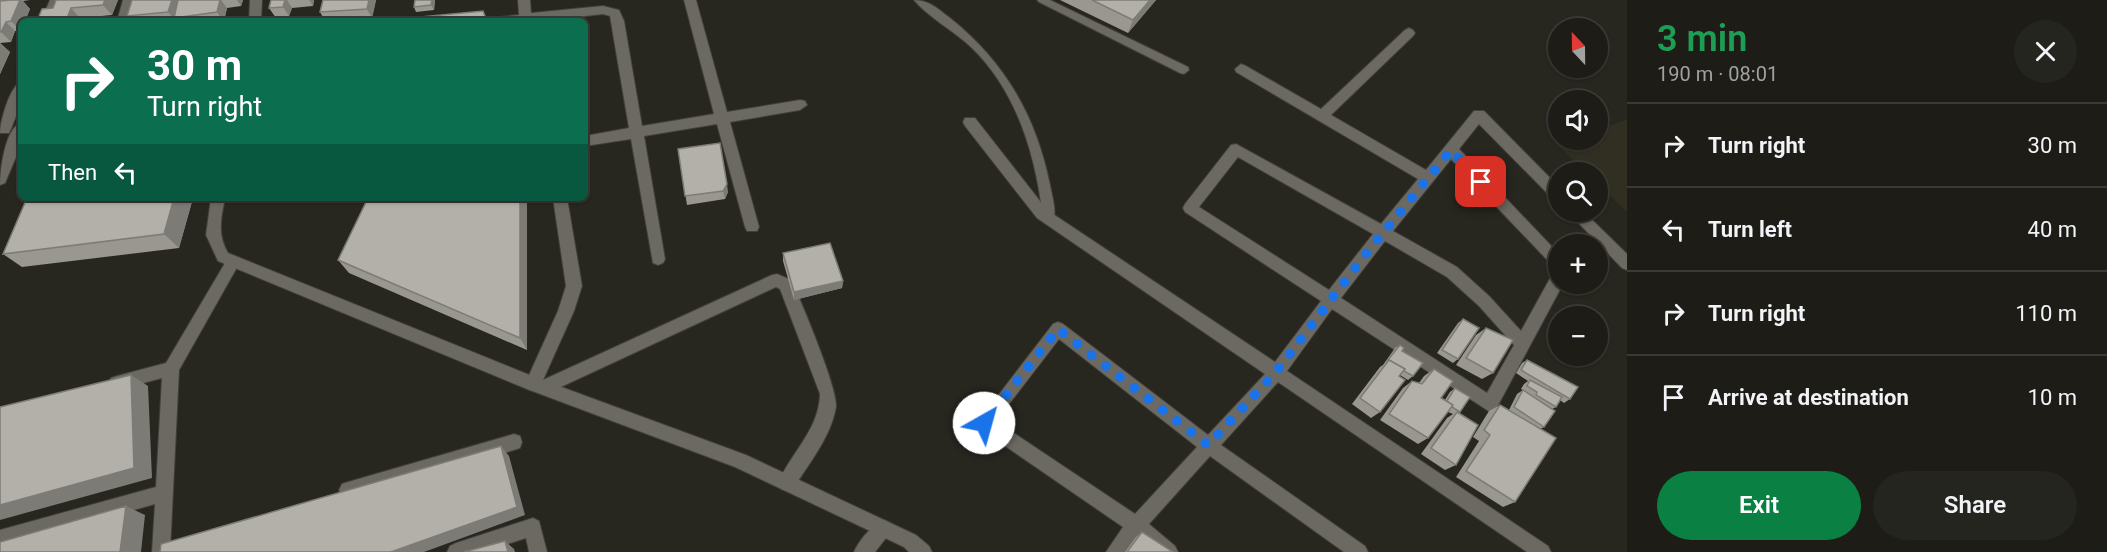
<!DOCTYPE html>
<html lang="en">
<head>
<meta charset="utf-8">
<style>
  body { margin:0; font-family:Roboto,sans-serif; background:#252520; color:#f1f3f6; height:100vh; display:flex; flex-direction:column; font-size:22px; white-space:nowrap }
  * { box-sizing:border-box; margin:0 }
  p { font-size:20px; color:#a0a1a1 }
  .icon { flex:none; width:33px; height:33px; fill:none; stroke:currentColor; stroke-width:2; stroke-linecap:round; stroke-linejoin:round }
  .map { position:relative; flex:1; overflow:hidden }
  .side { display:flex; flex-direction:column; background:#1d1c17; width:480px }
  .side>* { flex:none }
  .guide { position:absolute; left:18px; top:18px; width:570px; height:183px; border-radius:9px; box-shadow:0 2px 4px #0004,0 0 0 2px #3b3a36; background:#0b6e4f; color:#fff; overflow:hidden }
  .needle { width:39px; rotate:338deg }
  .buttons { position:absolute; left:1548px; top:18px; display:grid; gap:12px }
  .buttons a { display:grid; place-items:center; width:60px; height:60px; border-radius:50%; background:#1d1c17; box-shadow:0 2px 4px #0004,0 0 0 2px #3b3a36; font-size:30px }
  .pin { position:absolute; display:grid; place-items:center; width:51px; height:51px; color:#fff; margin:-26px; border-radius:12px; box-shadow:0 3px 9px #0006 }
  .me { position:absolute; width:66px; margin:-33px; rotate:38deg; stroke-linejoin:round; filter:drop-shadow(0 0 4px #0008) }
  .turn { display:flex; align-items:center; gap:21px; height:126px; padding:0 30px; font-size:27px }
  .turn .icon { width:78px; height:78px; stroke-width:2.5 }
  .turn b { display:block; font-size:42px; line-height:51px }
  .then { display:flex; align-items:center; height:57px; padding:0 30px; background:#0003; gap:12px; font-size:22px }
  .round { display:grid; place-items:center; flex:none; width:63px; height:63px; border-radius:32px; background:#252520 }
  .headline { display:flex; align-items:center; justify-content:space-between; height:102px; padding:0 30px }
  h1 { font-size:36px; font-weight:600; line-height:45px; color:#1e9e55 }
  .action { display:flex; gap:12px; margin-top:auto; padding:12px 30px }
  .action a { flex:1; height:69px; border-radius:36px; background:#0b8043; color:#fff; font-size:24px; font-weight:600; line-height:69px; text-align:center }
  .action a+a { background:#252520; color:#f1f3f6 }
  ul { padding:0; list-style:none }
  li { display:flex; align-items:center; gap:18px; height:84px; padding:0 30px; border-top:2px solid #3b3a36 }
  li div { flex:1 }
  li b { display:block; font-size:22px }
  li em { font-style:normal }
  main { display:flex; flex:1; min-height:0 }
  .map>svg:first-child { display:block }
  .built { fill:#312f22 }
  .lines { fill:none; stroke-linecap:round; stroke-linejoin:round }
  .service-casing { stroke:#41403b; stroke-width:2 }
  .minor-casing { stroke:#41403b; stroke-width:2 }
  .tertiary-casing { stroke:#41403b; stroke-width:2 }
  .service { fill:#6b6961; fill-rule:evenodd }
  .minor { fill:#6b6961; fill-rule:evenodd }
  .tertiary { fill:#6b6961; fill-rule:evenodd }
  .wall { fill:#999790 }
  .shaded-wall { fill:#7d7b76 }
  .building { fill:#b2b0a8; stroke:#7d7b76; stroke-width:1.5 }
  .route { stroke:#1a73e8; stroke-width:10; stroke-dasharray:0 18 }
</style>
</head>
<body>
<main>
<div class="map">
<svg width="1627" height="552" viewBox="0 0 1627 552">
  <rect width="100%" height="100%" fill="#27261f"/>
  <!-- built -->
  <path class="built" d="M1627 119V212L1598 184V172H1586L1557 145 1572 140H1598V130Z"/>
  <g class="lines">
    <defs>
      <g id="service">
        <path d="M914 0C929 0 938 9 950 18 1005 62 1036 116 1050 185 1052 196 1057 211 1053 221H1045L1043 218C1036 156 1017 91 971 47 954 31 928 17 914 0Z"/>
        <path d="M1037 0H1050L1188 67 1189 70 1184 74 1180 73 1039 2Z"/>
      </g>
      <g id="minor">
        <path d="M50 0H62L53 21H41Z"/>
        <path d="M123 0H135L129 21H117Z"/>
        <path d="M518 0H530L531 13 603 6 619 10 624 21 642 126 714 114 684 0H696L727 112 800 100 805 101 807 105 800 110 730 122 759 227 757 231H747L745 227 717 124 644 136 665 259 663 263 658 265 653 263 631 139 585 146V136L629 128 610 16 603 14 541 21H493L499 17 519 15Z"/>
        <path d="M1409 28 1413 30 1415 33 1413 36 1331 115 1426 170 1474 111H1484L1558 186V201L1553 199 1479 124 1459 149 1558 253V268L1553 266 1451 159 1393 231 1457 267 1489 296 1521 331 1553 273 1558 272V284H1563L1496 409 1490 412 1332 309 1287 371 1548 546 1551 552H1527L1278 382 1221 445 1365 546 1368 552H1344L1210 456 1149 524 1175 546 1178 552H1155L1137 537 1126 552H1106L1123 527 979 428 977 423 1053 324 1058 322 1063 324 1208 435 1265 374 1037 218 965 126 963 122 965 118H975L1047 210 1275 362 1321 301 1185 212 1183 208 1185 204 1231 145 1236 144 1381 224 1418 179 1236 72 1235 69 1241 64 1246 66 1321 109 1405 30ZM1238 157 1373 234 1329 290 1199 207ZM1385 241 1447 277 1479 306 1514 345 1487 393 1341 298ZM1059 339 1197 447 1135 514 996 421Z"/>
        <path d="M21 82V103L11 129 9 133H0C0 121 10 86 21 82Z"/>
        <path d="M21 123V145L5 183 0 185C0 170 5 128 21 123Z"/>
        <path d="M553 198H567L582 286 574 311 543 380 772 275 777 274 791 280C801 301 838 389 836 407 831 437 809 463 793 489L787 491 781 489 778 483C792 451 819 430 820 394L780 289 776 287 550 392 544 394 537 390 533 391 527 389 525 384 558 311 566 286Z"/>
        <path d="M1568 212H1584L1627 254V270L1622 268Z"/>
        <path d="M233 256 238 258 240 262 179 370 170 552H152L155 504 0 548V530L156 487 162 378 117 390 111 388 109 383 111 378 117 376 166 363 228 258Z"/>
        <path d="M514 434 520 436 522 442 520 448 514 450 348 498 342 496 339 490 342 484 348 482Z"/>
        <path d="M533 518 539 521 547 552H529L526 538 483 552H447L450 546 456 543Z"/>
        <path d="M884 520 890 523 893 529 875 552H854C859 540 872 525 884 520Z"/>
      </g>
      <g id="tertiary">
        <path d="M250 0H262L261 21H249Z"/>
        <path d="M211 198H225C221 218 217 234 228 253L537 378 746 455 916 535 929 546 932 552H909L904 547 735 467 527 389 218 261 206 235Z"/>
      </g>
    </defs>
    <!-- service casing -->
    <use href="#service" class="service-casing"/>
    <!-- minor casing -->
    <use href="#minor" class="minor-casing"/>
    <!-- tertiary casing -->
    <use href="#tertiary" class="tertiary-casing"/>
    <!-- service -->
    <use href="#service" class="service"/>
    <!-- minor -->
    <use href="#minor" class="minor"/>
    <!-- tertiary -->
    <use href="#tertiary" class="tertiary"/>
  </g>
  <!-- wall -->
  <g class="wall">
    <path d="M0 0H30L23 1 30 9 21 31H15L11 42 0 43 10 52 0 74Z"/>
    <path d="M118 0 112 15 80 18 53 8Z"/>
    <path d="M178 0H243L241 6 227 8 224 21H131L127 16 178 1Z"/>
    <path d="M271 0H314L313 6 292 8 289 16 276 18 269 8Z"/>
    <path d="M323 0H376L372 18 338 21H325L320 12Z"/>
    <path d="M415 0H435L434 10 416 12 414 7Z"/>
    <path d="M1060 0H1156L1128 33Z"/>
    <path d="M678 149 728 192 725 199 687 205Z"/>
    <path d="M193 198 179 248 22 267 3 254Z"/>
    <path d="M368 198H527V350L349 273 338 260Z"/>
    <path d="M783 253 843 281 842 288 794 300 783 261Z"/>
    <path d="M1463 319 1458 359 1453 363 1437 353 1458 323Z"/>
    <path d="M1486 328 1493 373 1482 379 1456 365 1476 335Z"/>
    <path d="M1400 345 1413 376 1408 380 1400 375 1380 412 1371 418 1352 404 1380 367 1383 365 1395 348Z"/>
    <path d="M1527 360 1570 399 1564 403 1560 400 1556 407 1552 409 1544 427 1540 429 1515 502 1503 507 1456 477 1479 441 1473 437 1489 411 1500 405 1509 410 1517 394 1523 390 1526 392 1521 389 1524 384 1528 381 1516 373 1522 363Z"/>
    <path d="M1434 369 1441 398 1445 400 1450 392 1455 388 1460 412 1459 413 1456 465 1445 470 1421 454 1447 418 1453 414 1448 412 1428 438 1418 444 1380 420 1403 388 1412 381 1419 383 1424 376Z"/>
    <path d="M1142 532 1173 552H1125L1136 537Z"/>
  </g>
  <!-- shaded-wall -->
  <g class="shaded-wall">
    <path d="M20 0H22L30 9 25 21H21V31L11 21Z"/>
    <path d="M105 0H118L112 15 103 5Z"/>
    <path d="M172 0H177L181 5 174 18 176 21 168 12Z"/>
    <path d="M220 0H221L227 8 224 21H223L217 12Z"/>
    <path d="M237 0H243L241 6Z"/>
    <path d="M285 0H287L292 8 289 16 283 7Z"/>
    <path d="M309 0H314L313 6Z"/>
    <path d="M369 0H376L372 18 367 9Z"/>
    <path d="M432 0H435L434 10 431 5Z"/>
    <path d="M1150 0H1156L1128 33 1133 20Z"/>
    <path d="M71 8 80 18 79 21H66Z"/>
    <path d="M6 22 15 31 11 42 1 32Z"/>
    <path d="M0 43 10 52 0 74Z"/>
    <path d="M727 184 728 192 725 199 723 191Z"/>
    <path d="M174 198H193L179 248 164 234Z"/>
    <path d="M520 198H527V350L520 338Z"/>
    <path d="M843 281 842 288 794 300V292Z"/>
    <path d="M131 375 148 386 152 478 0 520V505Z"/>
    <path d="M501 446 509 456 525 515 424 552H391Z"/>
    <path d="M126 506 145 515 141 552H120Z"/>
    <path d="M505 541 514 549 515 552H508Z"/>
  </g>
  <!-- building -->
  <g class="building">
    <path d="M10 0H20L11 21 6 22 1 32H0V1Z"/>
    <path d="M56 0H105L103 5 71 8 66 21H37L42 9 53 8Z"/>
    <path d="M132 0H172L168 12 127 16Z"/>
    <path d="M178 0H220L217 12 174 18Z"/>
    <path d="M271 0H285L283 7 269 8Z"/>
    <path d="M323 0H369L367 9 320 12Z"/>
    <path d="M415 0H432L431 5 414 7Z"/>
    <path d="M1092 0H1150L1133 20Z"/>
    <path d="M483 11 487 21H378Z"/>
    <path d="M720 143 727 184 723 191 685 196 678 149Z"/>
    <path d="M27 198H174L164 234 3 254Z"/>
    <path d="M368 198H520V338L338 260Z"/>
    <path d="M830 243 843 281 794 292 783 253Z"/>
    <path d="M1463 319 1479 328 1458 359 1442 350Z"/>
    <path d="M1486 328 1513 340 1493 373 1466 358Z"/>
    <path d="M1400 345 1404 348 1402 351 1423 363 1413 376 1404 371 1405 369 1389 360 1387 361Z"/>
    <path d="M1389 360 1405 369 1399 376 1405 380 1380 412 1360 398Z"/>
    <path d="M1527 360 1578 387 1570 399 1521 370Z"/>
    <path d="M1434 369 1453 381 1441 398 1453 405 1428 438 1389 414 1412 381 1422 384Z"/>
    <path d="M131 375 134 468 0 505V407Z"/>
    <path d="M1530 380 1562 397 1556 407 1536 395 1537 392 1527 386Z"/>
    <path d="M1455 388 1470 397 1460 412 1452 407 1453 405 1447 401Z"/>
    <path d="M1523 390 1555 411 1544 427 1514 407Z"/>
    <path d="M1500 405 1556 438 1515 502 1466 471 1490 435 1484 430Z"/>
    <path d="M1457 412 1478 425 1456 465 1431 448Z"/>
    <path d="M501 446 517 507 391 552H160L161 544Z"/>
    <path d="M126 506 120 552H0V542Z"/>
    <path d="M1142 532 1173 552H1127Z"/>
    <path d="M505 541 508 552H464Z"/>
  </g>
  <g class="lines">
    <!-- route -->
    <path class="route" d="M984 423 1058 329 1208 445 1276 372 1361 260 1451 150 1481 182"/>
  </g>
</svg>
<div class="buttons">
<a><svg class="needle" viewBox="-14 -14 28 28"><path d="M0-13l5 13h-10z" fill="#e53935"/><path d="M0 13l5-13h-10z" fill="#a0a1a1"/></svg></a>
<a><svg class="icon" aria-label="sound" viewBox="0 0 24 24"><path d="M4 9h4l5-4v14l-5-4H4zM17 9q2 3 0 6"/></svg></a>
<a><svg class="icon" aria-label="search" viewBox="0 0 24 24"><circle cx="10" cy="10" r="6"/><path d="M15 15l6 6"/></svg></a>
<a>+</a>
<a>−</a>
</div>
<div class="pin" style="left:1481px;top:182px;background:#d93025"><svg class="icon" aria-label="arrive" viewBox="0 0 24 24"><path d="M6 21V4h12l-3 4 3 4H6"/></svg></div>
<svg class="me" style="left:984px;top:423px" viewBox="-20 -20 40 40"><circle r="19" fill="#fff"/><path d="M0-13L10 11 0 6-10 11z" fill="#1a73e8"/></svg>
<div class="guide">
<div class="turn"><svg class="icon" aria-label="right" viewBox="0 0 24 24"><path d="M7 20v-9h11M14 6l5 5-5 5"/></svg><div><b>30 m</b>Turn right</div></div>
<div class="then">Then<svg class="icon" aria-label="left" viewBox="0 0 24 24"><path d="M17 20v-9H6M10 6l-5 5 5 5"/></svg></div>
</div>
</div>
<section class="side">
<div class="headline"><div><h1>3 min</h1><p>190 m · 08:01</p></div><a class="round"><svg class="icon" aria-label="close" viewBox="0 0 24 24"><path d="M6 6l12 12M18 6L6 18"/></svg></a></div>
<ul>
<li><svg class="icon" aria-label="right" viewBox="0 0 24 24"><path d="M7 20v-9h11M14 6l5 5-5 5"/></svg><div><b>Turn right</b></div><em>30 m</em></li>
<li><svg class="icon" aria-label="left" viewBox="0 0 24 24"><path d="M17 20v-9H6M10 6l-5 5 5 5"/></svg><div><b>Turn left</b></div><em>40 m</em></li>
<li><svg class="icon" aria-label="right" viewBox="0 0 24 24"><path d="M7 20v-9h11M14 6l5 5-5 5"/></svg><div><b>Turn right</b></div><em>110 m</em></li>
<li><svg class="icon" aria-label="arrive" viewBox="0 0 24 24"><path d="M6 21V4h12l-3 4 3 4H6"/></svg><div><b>Arrive at destination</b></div><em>10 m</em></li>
</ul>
<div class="action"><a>Exit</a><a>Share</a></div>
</section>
</main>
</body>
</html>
